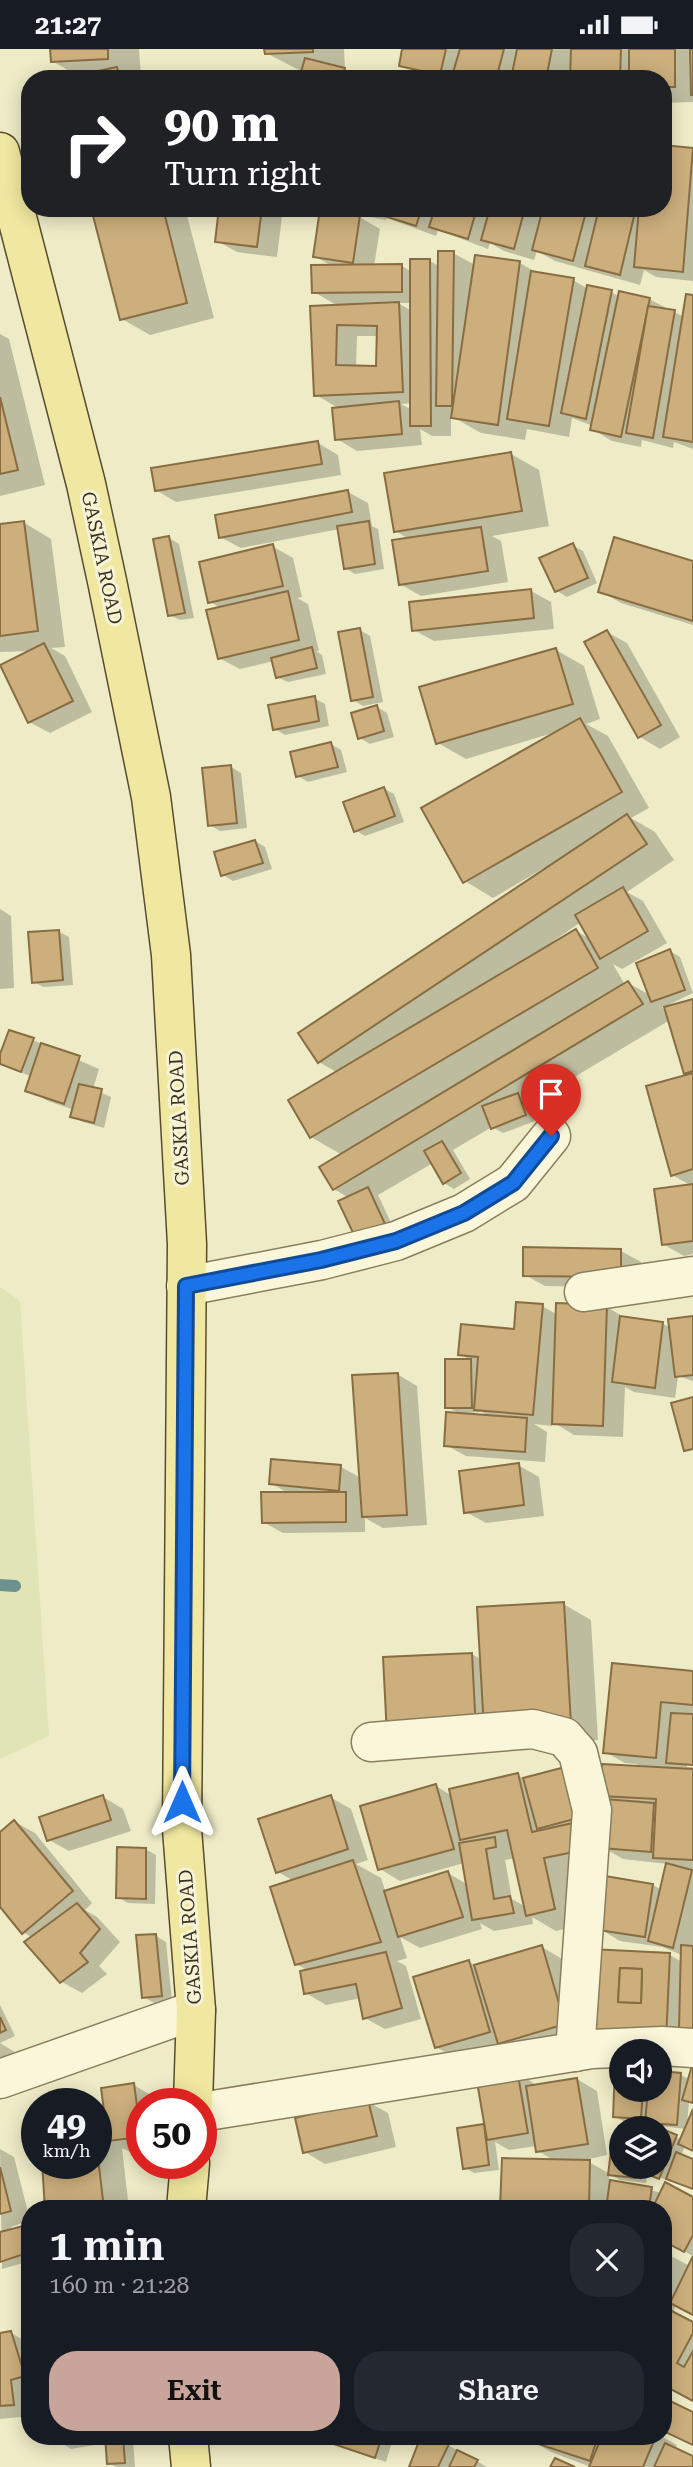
<!DOCTYPE html>
<html lang="en">
<head>
<meta charset="utf-8">
<style>
  body { margin:0; font-family:"Roboto Serif",serif; background:#242831; color:#f1f3f6; height:100vh; display:flex; flex-direction:column; font-size:26px; white-space:nowrap }
  * { box-sizing:border-box; margin:0 }
  p { font-size:23px; color:#9ea1a6 }
  .icon { flex:none; width:38px; height:38px; fill:none; stroke:currentColor; stroke-width:2; stroke-linecap:round; stroke-linejoin:round }
  .map { position:relative; flex:1; overflow:hidden }
  .panel { position:absolute; left:21px; top:2151px; width:651px; height:245px; display:flex; flex-direction:column; background:#171b24; border-radius:28px; box-shadow:0 4px 18px #0003 }
  .panel>* { flex:none }
  .hud { position:absolute; left:21px; top:21px; width:651px; height:147px; border-radius:28px; box-shadow:0 4px 18px #0003; background:#202124; color:#fff; overflow:hidden }
  .fabs { position:absolute; left:609px; top:1990px; display:grid; gap:14px }
  .fabs a { display:grid; place-items:center; width:63px; height:63px; border-radius:50%; background:#171b24; box-shadow:0 4px 18px #0003; font-size:35px }
  .speed { position:absolute; left:21px; top:2039px; display:flex; gap:14px; font-size:35px; font-weight:700; text-align:center }
  .speed>* { display:grid; place-content:center; width:91px; height:91px; border-radius:50%; background:#171b24; box-shadow:0 4px 18px #0003; line-height:1 }
  .speed small { font-size:18px; font-weight:400 }
  .speed .limit { border:10px solid #d22; background:#fff; color:#111 }
  .pin { position:absolute; display:grid; place-items:center; width:60px; height:60px; color:#fff; margin:-72px -30px; border-radius:50% 50% 50% 0; rotate:-45deg; box-shadow:0 0 7px #0007 }
  .pin .icon { rotate:45deg }
  .me { position:absolute; width:77px; margin:-38px; rotate:0deg; stroke-linejoin:round; filter:drop-shadow(0 0 5px #0008) }
  .turn { display:flex; align-items:center; gap:24px; height:147px; padding:0 28px; font-size:32px }
  .turn .icon { width:91px; height:91px; stroke-width:2.5 }
  .turn b { display:block; font-size:49px; line-height:60px }
  .round { display:grid; place-items:center; flex:none; width:74px; height:74px; border-radius:28px; background:#242831 }
  .headline { display:flex; align-items:center; justify-content:space-between; height:119px; padding:0 28px }
  h1 { font-size:42px; font-weight:600; line-height:52px }
  .cta { display:flex; gap:14px; margin-top:auto; padding:14px 28px }
  .cta a { flex:1; height:80px; border-radius:28px; background:#c9a49b; color:#111; font-size:28px; font-weight:600; line-height:80px; text-align:center }
  .cta a+a { background:#242831; color:#f1f3f6 }
  .status { display:flex; justify-content:space-between; align-items:center; height:49px; padding:0 35px; background:#171b24; direction:ltr }
  .status svg { height:19px; fill:currentColor }
  .map>svg:first-child { display:block }
  .farmland { fill:#e1e4b4 }
  .shadow { fill:#0003; fill-rule:evenodd }
  .lines { fill:none; stroke-linecap:round; stroke-linejoin:round }
  .stream { stroke:#6e918f; stroke-width:12 }
  .building { fill:#ccaf7d; stroke:#896d42; stroke-width:2; fill-rule:evenodd }
  .minor-casing { stroke:#8a7e5c; stroke-width:41 }
  .major-casing { stroke:#584b30; stroke-width:41 }
  .minor { stroke:#f9f6da; stroke-width:38 }
  .major { stroke:#f0e8a0; stroke-width:38 }
  .route-casing { stroke:#114b97; stroke-width:18 }
  .route { stroke:#1a73e8; stroke-width:12 }
  .labels { text-anchor:middle; dominant-baseline:central; stroke-width:6; stroke-linejoin:round; paint-order:stroke }
  .street-label { font-size:19px; fill:#3a3220; stroke:#f6f3d6 }
</style>
</head>
<body>
<div class="status"><b>21:27</b><svg viewBox="0 0 49 12"><path d="M0 12V9h3v3zM5 12V6h3v6zM10 12V3h3v9zM15 12V0h3v12zM26 1h20v11H26zM47 4h2v5h-2z"/></svg></div>
<div class="map">
<svg width="693" height="2418" viewBox="0 0 693 2418">
  <rect width="100%" height="100%" fill="#eeebc7"/>
  <!-- farmland -->
  <path class="farmland" d="M0 1238 20 1252 49 1687 0 1710Z"/>
  <!-- shadow -->
  <g class="shadow">
    <path d="M52 0H139L141 28 72 30 80 28 52 12Z"/>
    <path d="M266 0H344L345 21 354 27 376 30H301L303 23 266 4Z"/>
    <path d="M404 0H693V53L663 54V30H572L570 19 568 30H429L401 16Z"/>
    <path d="M663 98 693 101V232L656 228 644 221 640 236 555 212 537 202 534 211 504 202 490 194 488 200 438 181 436 187 387 169 386 171 354 165 380 180 374 217H402L412 223 430 212 439 217 453 204 475 216 476 208 520 214 539 225 573 231 588 240 611 243 620 248 649 250 684 268 693 248V400L674 393 673 399 642 391 641 398 612 392 592 380 593 377 572 369 569 388 527 380 525 391 481 384 451 367V387H432L420 380 422 396 357 402 337 390 340 360 316 346 338 257 314 243 332 217 314 207 354 167 341 159H663ZM398 254H412V262ZM357 287H378V319L356 318ZM412 354V361L401 355Z"/>
    <path d="M92 159H185L214 269 150 286 122 270Z"/>
    <path d="M221 159H283L277 208 237 203 217 192Z"/>
    <path d="M0 285 9 290 45 436 0 447Z"/>
    <path d="M318 394 338 406 341 426 176 453 156 441Z"/>
    <path d="M511 405 539 421 549 477 492 487 501 492 508 533 421 547 400 535 410 491 396 482Z"/>
    <path d="M348 443 368 454 372 477 378 480 384 520 355 525 345 519 339 480 241 499 220 488Z"/>
    <path d="M23 473 51 490 65 598 51 599 65 607 92 663 50 684 29 673 31 602 0 603V476Z"/>
    <path d="M169 489 179 495 194 569 180 571 169 566Z"/>
    <path d="M572 496 583 502 597 534 567 548 557 542Z"/>
    <path d="M272 497 293 509 302 548 297 549 308 555 319 602H316L322 606 326 625 288 633 277 628 274 612 240 620 219 609 221 559 210 553Z"/>
    <path d="M693 513V576L621 554 600 542Z"/>
    <path d="M531 542 551 553 554 580 434 592 414 581Z"/>
    <path d="M360 581 370 587 383 653 363 657 353 651Z"/>
    <path d="M607 583 627 594 680 688 660 700 640 688Z"/>
    <path d="M556 601 584 617 600 670 586 675 608 687 649 759 631 769 655 783 674 811 627 843 643 852 667 894 622 920 613 915 625 936 628 934 650 946 670 902 680 908 693 944 670 955 671 958 693 951V1205L684 1207 663 1195 692 1137 672 1126 690 1026 685 1024 670 971 529 1055 535 1072 503 1084 492 1078 453 1101 470 1130 454 1140 444 1134 433 1114 378 1146 394 1180 367 1193 349 1149 334 1140 342 1106 311 1088 338 1024 319 1013 546 821 544 819 493 849 465 832 556 683 466 710 438 694ZM581 873 592 891 576 882 553 895 552 893ZM666 957 669 969H668L662 958Z"/>
    <path d="M314 649 325 655 329 677 285 686 275 680Z"/>
    <path d="M377 658 387 664 394 688 370 695 360 689Z"/>
    <path d="M331 695 341 701 347 723 308 733 298 727Z"/>
    <path d="M231 718 241 724 247 779 220 782 210 776Z"/>
    <path d="M383 739 394 745 404 773 365 787 355 781Z"/>
    <path d="M255 792 265 798 272 820 233 832 223 826Z"/>
    <path d="M0 860 11 867 14 939 0 940Z"/>
    <path d="M58 882 69 888 73 936 43 938 33 932Z"/>
    <path d="M33 991 99 1020 93 1040 111 1048 104 1079 83 1073 72 1067 74 1061 48 1052 28 1041 32 1028 0 1014V1010Z"/>
    <path d="M621 1202 641 1213 640 1239 545 1237 525 1226Z"/>
    <path d="M542 1257 558 1266 607 1258 627 1270 663 1275 671 1279 693 1269V1332L678 1327 675 1349 634 1343 625 1338 623 1388 574 1386 553 1373 552 1377 534 1375 547 1383 545 1413 466 1407 446 1396 462 1366 447 1358V1312H471L460 1305 515 1281ZM482 1363 490 1368 465 1366 466 1364Z"/>
    <path d="M397 1325 417 1337 427 1476 383 1479 365 1469V1483L283 1484 263 1473 289 1445 271 1434 273 1412 341 1418 361 1429Z"/>
    <path d="M518 1416 539 1428 544 1467 486 1474 466 1463Z"/>
    <path d="M563 1555 591 1571 598 1691 417 1702 472 1605 482 1611Z"/>
    <path d="M693 1624V1715L687 1714V1718H693V1820H687L693 1823V1986L609 1999 670 1906 682 1913V1906L662 1898 620 1892 600 1880 653 1836 662 1841 668 1815 623 1810 602 1798 583 1876 556 1882 532 1868 533 1875 494 1882 480 1874 482 1880 420 1899 400 1888 407 1909 397 1912 406 1917 421 1970 385 1980 365 1969 361 1949 326 1956 306 1944 309 1922 296 1915 294 1832 278 1823 330 1748 351 1760 368 1811 356 1815 381 1829 386 1844 448 1824 468 1836 464 1814 400 1832 380 1820 436 1737 452 1747 518 1726 598 1780 615 1753 603 1746 636 1719 637 1715 625 1714 605 1703ZM515 1809 526 1858 512 1850 505 1811Z"/>
    <path d="M103 1748 123 1760 131 1782 69 1802 49 1791Z"/>
    <path d="M15 1773 35 1784 92 1854 85 1861 97 1868 120 1893 99 1917 107 1925 82 1944 62 1933 33 1889 23 1883 0 1855V1785Z"/>
    <path d="M145 1800 156 1806 155 1855 128 1854 118 1848Z"/>
    <path d="M156 1887 166 1893 172 1952 154 1954 144 1948Z"/>
    <path d="M542 1898 562 1910 584 1986 457 2010 436 1998 468 1913 476 1917Z"/>
    <path d="M0 1956 15 1987 0 1994Z"/>
    <path d="M0 1994 18 2005 0 2033Z"/>
    <path d="M693 2019V2055L689 2053 687 2076 693 2064V2102L685 2097 681 2107 693 2111V2140L647 2124 646 2134 620 2131 609 2125V2133L693 2150V2207L663 2191V2160H622L609 2152V2158L616 2160H502L555 2112 538 2102 537 2097 509 2101 495 2093 499 2121 474 2124 464 2118 483 2077 487 2079 517 2022 537 2037 577 2030 597 2042 607 2106 577 2113H589L610 2125 613 2095 621 2096V2118H660V2081L682 2091 686 2080 625 2073 614 2067 617 2020H621V2040H660V2024L681 2026 690 2031Z"/>
    <path d="M134 2036 154 2048 155 2054H142V2101L130 2103 122 2099 129 2160H47L44 2114H96V2064L107 2070Z"/>
    <path d="M368 2053 388 2064 396 2098 325 2115 305 2103Z"/>
    <path d="M0 2100 14 2108 30 2171 11 2178 12 2182 30 2179V2212L2 2220Z"/>
    <path d="M663 2203 690 2217 693 2211V2265L676 2255 673 2265 693 2275V2351L663 2335Z"/>
    <path d="M30 2281V2367L0 2370V2286L11 2284 29 2294Z"/>
    <path d="M667 2353 693 2365V2397L663 2382V2360Z"/>
    <path d="M142 2387 133 2390 135 2418H116L109 2414 107 2394 71 2400 50 2387Z"/>
    <path d="M313 2387H382L392 2393 386 2413Z"/>
    <path d="M423 2387 448 2396 487 2418H411Z"/>
    <path d="M532 2387H661L677 2396 675 2400 693 2408V2418H591L551 2403 531 2391Z"/>
  </g>
  <g class="lines">
    <!-- stream -->
    <path class="stream" d="M0 1536 15 1537"/>
  </g>
  <!-- building -->
  <g class="building">
    <path d="M50 0H108V10L51 13Z"/>
    <path d="M264 0H313V3L265 5Z"/>
    <path d="M402 0H446L440 26 399 17Z"/>
    <path d="M460 0H504L496 30H451Z"/>
    <path d="M517 0H552L546 30H511Z"/>
    <path d="M571 0H621L620 30H570Z"/>
    <path d="M629 0H675V38H663V30H629Z"/>
    <path d="M690 0H693V46H691Z"/>
    <path d="M305 9 345 19 343 30H299Z"/>
    <path d="M117 18 120 30 65 29Z"/>
    <path d="M353 23 383 30H352Z"/>
    <path d="M663 96 693 99 683 223 634 218 639 159H663Z"/>
    <path d="M91 159H163L187 254 120 271Z"/>
    <path d="M219 159H262L257 198 215 193Z"/>
    <path d="M377 159H422L416 177 375 164Z"/>
    <path d="M435 159H477L468 190 429 178Z"/>
    <path d="M490 159H525L514 200 481 191Z"/>
    <path d="M543 159H587L573 212 532 201Z"/>
    <path d="M599 159H636L620 226 585 217Z"/>
    <path d="M320 160 360 166 353 214 313 208Z"/>
    <path d="M438 202H454L452 357H436Z"/>
    <path d="M475 206 520 212 498 376 451 369Z"/>
    <path d="M410 210H430L431 377H410Z"/>
    <path d="M402 215V243L312 244 311 216Z"/>
    <path d="M531 222 574 229 549 377 507 370Z"/>
    <path d="M587 236 612 241 586 370 561 364Z"/>
    <path d="M619 242 650 249 621 388 590 381Z"/>
    <path d="M686 245 693 246V393L663 388Z"/>
    <path d="M399 253 403 343 314 347 310 257ZM337 276 377 277 376 317 336 316Z"/>
    <path d="M648 257 675 261 653 389 626 384Z"/>
    <path d="M0 348 18 421 0 425Z"/>
    <path d="M399 352 402 385 335 391 332 359Z"/>
    <path d="M318 392 322 415 155 442 151 419Z"/>
    <path d="M511 403 522 462 394 483 384 424Z"/>
    <path d="M348 441 352 463 219 489 215 466Z"/>
    <path d="M24 472 38 582 0 587V475Z"/>
    <path d="M369 472 375 515 344 520 337 477Z"/>
    <path d="M481 478 488 522 399 536 392 491Z"/>
    <path d="M169 487 185 564 168 567 153 490Z"/>
    <path d="M614 488 693 512V572L598 543Z"/>
    <path d="M573 494 588 529 555 543 539 509Z"/>
    <path d="M273 495 283 537 208 554 199 513Z"/>
    <path d="M531 540 534 569 412 582 409 553Z"/>
    <path d="M288 542 299 591 218 610 206 561Z"/>
    <path d="M360 579 373 648 351 652 338 583Z"/>
    <path d="M607 581 661 676 638 689 584 593Z"/>
    <path d="M44 594 73 652 28 674 0 616Z"/>
    <path d="M312 598 317 619 276 629 271 609Z"/>
    <path d="M556 599 573 655 436 695 419 638Z"/>
    <path d="M315 647 319 672 273 681 268 656Z"/>
    <path d="M377 656 384 682 358 690 351 664Z"/>
    <path d="M580 669 622 743 463 834 421 759Z"/>
    <path d="M331 693 338 718 296 728 290 703Z"/>
    <path d="M231 716 237 774 208 777 202 719Z"/>
    <path d="M384 738 395 767 354 783 343 753Z"/>
    <path d="M627 765 647 795 318 1014 298 984Z"/>
    <path d="M255 791 263 814 221 827 214 803Z"/>
    <path d="M623 838 648 882 600 910 575 866Z"/>
    <path d="M576 880 598 919 310 1089 288 1051Z"/>
    <path d="M59 881 63 931 32 934 28 883Z"/>
    <path d="M670 900 685 941 651 953 636 914Z"/>
    <path d="M628 932 643 955 333 1141 319 1118Z"/>
    <path d="M693 950V1022L684 1025 664 958Z"/>
    <path d="M9 981 34 989 21 1023 0 1015V1005Z"/>
    <path d="M41 994 80 1007 64 1055 25 1042Z"/>
    <path d="M693 1024V1120L671 1127 646 1037Z"/>
    <path d="M79 1035 102 1040 94 1074 70 1068Z"/>
    <path d="M518 1044 526 1066 491 1080 482 1057Z"/>
    <path d="M442 1092 461 1124 443 1135 424 1102Z"/>
    <path d="M693 1135V1192L662 1196 654 1140Z"/>
    <path d="M368 1138 385 1175 355 1188 338 1152Z"/>
    <path d="M523 1198 621 1200V1228L523 1227Z"/>
    <path d="M516 1253 543 1255 533 1366 474 1361 478 1308 458 1306 461 1275 514 1280Z"/>
    <path d="M556 1254 607 1256 603 1377 552 1375Z"/>
    <path d="M620 1267 663 1273 655 1339 612 1333Z"/>
    <path d="M693 1267V1326L675 1328 668 1270Z"/>
    <path d="M445 1310H471L472 1359H445Z"/>
    <path d="M398 1324 407 1466 362 1468 352 1326Z"/>
    <path d="M693 1348V1400L684 1402 671 1354Z"/>
    <path d="M446 1363 527 1369 525 1403 444 1397Z"/>
    <path d="M271 1410 341 1416 339 1442 269 1435Z"/>
    <path d="M519 1414 524 1456 464 1464 459 1422Z"/>
    <path d="M261 1443H346V1473L262 1474Z"/>
    <path d="M564 1553 571 1675 484 1680 477 1558Z"/>
    <path d="M472 1604 476 1683 387 1687 383 1608Z"/>
    <path d="M612 1614 693 1622V1656L661 1653 656 1709 603 1704Z"/>
    <path d="M671 1664 693 1665V1716L666 1714Z"/>
    <path d="M602 1715 693 1720V1811L653 1809 656 1750 601 1747Z"/>
    <path d="M565 1718 578 1769 537 1780 523 1729Z"/>
    <path d="M518 1724 532 1783 573 1774 579 1802 544 1809 555 1860 526 1867 507 1781 460 1791 449 1740Z"/>
    <path d="M436 1735 454 1800 378 1821 360 1757Z"/>
    <path d="M103 1746 111 1771 47 1792 39 1768Z"/>
    <path d="M331 1746 348 1800 276 1824 258 1770Z"/>
    <path d="M604 1750 654 1754 651 1803 601 1799Z"/>
    <path d="M14 1771 73 1842 22 1885 0 1858V1783Z"/>
    <path d="M495 1788 496 1798 486 1800 494 1850 510 1847 514 1864 472 1871 459 1794Z"/>
    <path d="M117 1798 146 1799V1850L116 1849Z"/>
    <path d="M353 1811 381 1893 295 1916 270 1838Z"/>
    <path d="M666 1814 692 1821 673 1899 648 1892Z"/>
    <path d="M448 1822 463 1868 398 1888 384 1842Z"/>
    <path d="M605 1827 653 1835 645 1888 598 1881Z"/>
    <path d="M77 1854 100 1880 80 1904 88 1913 60 1934 24 1893Z"/>
    <path d="M156 1885 162 1947 142 1949 136 1886Z"/>
    <path d="M542 1896 565 1975 498 1995 474 1916Z"/>
    <path d="M681 1896 693 1897V1981L679 1980Z"/>
    <path d="M590 1900 670 1904 666 1992 587 1989ZM620 1919 642 1920 641 1954 618 1953Z"/>
    <path d="M386 1903 402 1959 363 1970 356 1935 304 1945 300 1922Z"/>
    <path d="M469 1911 490 1983 435 1999 413 1928Z"/>
    <path d="M620 1919 642 1920 641 1954 618 1953Z"/>
    <path d="M0 1968 6 1981 0 1984Z"/>
    <path d="M693 2013V2054L682 2051Z"/>
    <path d="M615 2018H621V2040H643L641 2070 613 2068Z"/>
    <path d="M517 2020 528 2084 487 2091 476 2027Z"/>
    <path d="M660 2022 681 2024 677 2076 645 2074 648 2040H660Z"/>
    <path d="M577 2029 588 2095 536 2103 526 2037Z"/>
    <path d="M134 2034 141 2088 108 2092 101 2039Z"/>
    <path d="M368 2051 377 2087 303 2104 295 2069Z"/>
    <path d="M693 2060V2102L678 2095Z"/>
    <path d="M484 2075 489 2116 463 2120 457 2079Z"/>
    <path d="M660 2079 677 2086 659 2130 639 2122 641 2118H660Z"/>
    <path d="M96 2092 104 2160H45L42 2114H96Z"/>
    <path d="M612 2093 621 2094V2118H637L636 2129 608 2126Z"/>
    <path d="M676 2103 693 2110V2140L666 2130Z"/>
    <path d="M502 2109 590 2111 589 2160H500Z"/>
    <path d="M0 2118 11 2162 0 2165Z"/>
    <path d="M610 2131 652 2138 649 2159 607 2153Z"/>
    <path d="M665 2133 693 2148V2186L684 2203 663 2192V2160H652Z"/>
    <path d="M27 2176 30 2203 0 2213V2183Z"/>
    <path d="M693 2207V2266L670 2254Z"/>
    <path d="M666 2259 693 2273V2284L677 2314 684 2318 693 2302V2352L663 2336V2264Z"/>
    <path d="M30 2279V2305L24 2281Z"/>
    <path d="M11 2282 25 2327 11 2331 14 2356 0 2357V2284Z"/>
    <path d="M666 2350 693 2363V2396L663 2382Z"/>
    <path d="M105 2387H123L125 2414 107 2415Z"/>
    <path d="M310 2387H382L375 2409Z"/>
    <path d="M421 2387H431L449 2395 438 2418H409Z"/>
    <path d="M531 2387H598L590 2412 529 2392Z"/>
    <path d="M602 2387H656L643 2418H589Z"/>
    <path d="M665 2394 693 2407V2418H654Z"/>
    <path d="M457 2401 478 2411 474 2418H449Z"/>
    <path d="M555 2409 575 2418H550Z"/>
  </g>
  <g class="lines">
    <defs>
      <g id="minor">
        <path d="M186 1237 322 1211 396 1192 464 1164 513 1134 551 1087"/>
        <path d="M584 1243 693 1227"/>
        <path d="M371 1693 533 1680 564 1688 578 1704 592 1761 575 2003"/>
        <path d="M0 2030 196 1961"/>
        <path d="M201 2063 592 2000 662 1997 693 1999"/>
      </g>
      <g id="major">
        <path d="M0 103 86 435 107 532 151 748 171 906 187 1195 182 1780 196 1961 193 2054"/>
        <path d="M186 2160 190 2114"/>
        <path d="M188 2387 191 2418"/>
      </g>
    </defs>
    <!-- minor casing -->
    <use href="#minor" class="minor-casing"/>
    <!-- major casing -->
    <use href="#major" class="major-casing"/>
    <!-- minor -->
    <use href="#minor" class="minor"/>
    <!-- major -->
    <use href="#major" class="major"/>
  </g>
  <g class="lines">
    <defs>
      <path id="route" d="M182 1753 186 1237 321 1211 396 1192 464 1164 513 1134 551 1087"/>
    </defs>
    <!-- route casing -->
    <use href="#route" class="route-casing"/>
    <!-- route -->
    <use href="#route" class="route"/>
  </g>
  <g class="labels">
    <!-- street labels -->
    <g class="street-label">
      <text transform="translate(102 509) rotate(78)">GASKIA ROAD</text>
      <text transform="translate(179 1069) rotate(-93)">GASKIA ROAD</text>
      <text transform="translate(190 1888) rotate(-94)">GASKIA ROAD</text>
    </g>
  </g>
</svg>
<div class="fabs">
<a><svg class="icon" aria-label="sound" viewBox="0 0 24 24"><path d="M4 9h4l5-4v14l-5-4H4zM17 9q2 3 0 6"/></svg></a>
<a><svg class="icon" aria-label="layers" viewBox="0 0 24 24"><path d="M12 4l9 5-9 5-9-5zM3 14l9 5 9-5"/></svg></a>
</div>
<div class="speed"><div>49<small>km/h</small></div><div class="limit">50</div></div>
<div class="pin" style="left:551px;top:1087px;background:#d93025"><svg class="icon" aria-label="arrive" viewBox="0 0 24 24"><path d="M6 21V4h12l-3 4 3 4H6"/></svg></div>
<svg class="me" style="left:182px;top:1753px" viewBox="-20 -20 40 40"><path d="M0-17L14 15 0 8-14 15z" fill="#1a73e8" stroke="#fff" stroke-width="4"/></svg>
<div class="hud">
<div class="turn"><svg class="icon" aria-label="right" viewBox="0 0 24 24"><path d="M7 20v-9h11M14 6l5 5-5 5"/></svg><div><b>90 m</b>Turn right</div></div>
</div>
<section class="panel">
<div class="headline"><div><h1>1 min</h1><p>160 m · 21:28</p></div><a class="round"><svg class="icon" aria-label="close" viewBox="0 0 24 24"><path d="M6 6l12 12M18 6L6 18"/></svg></a></div>
<div class="cta"><a>Exit</a><a>Share</a></div>
</section>
</div>
</body>
</html>
